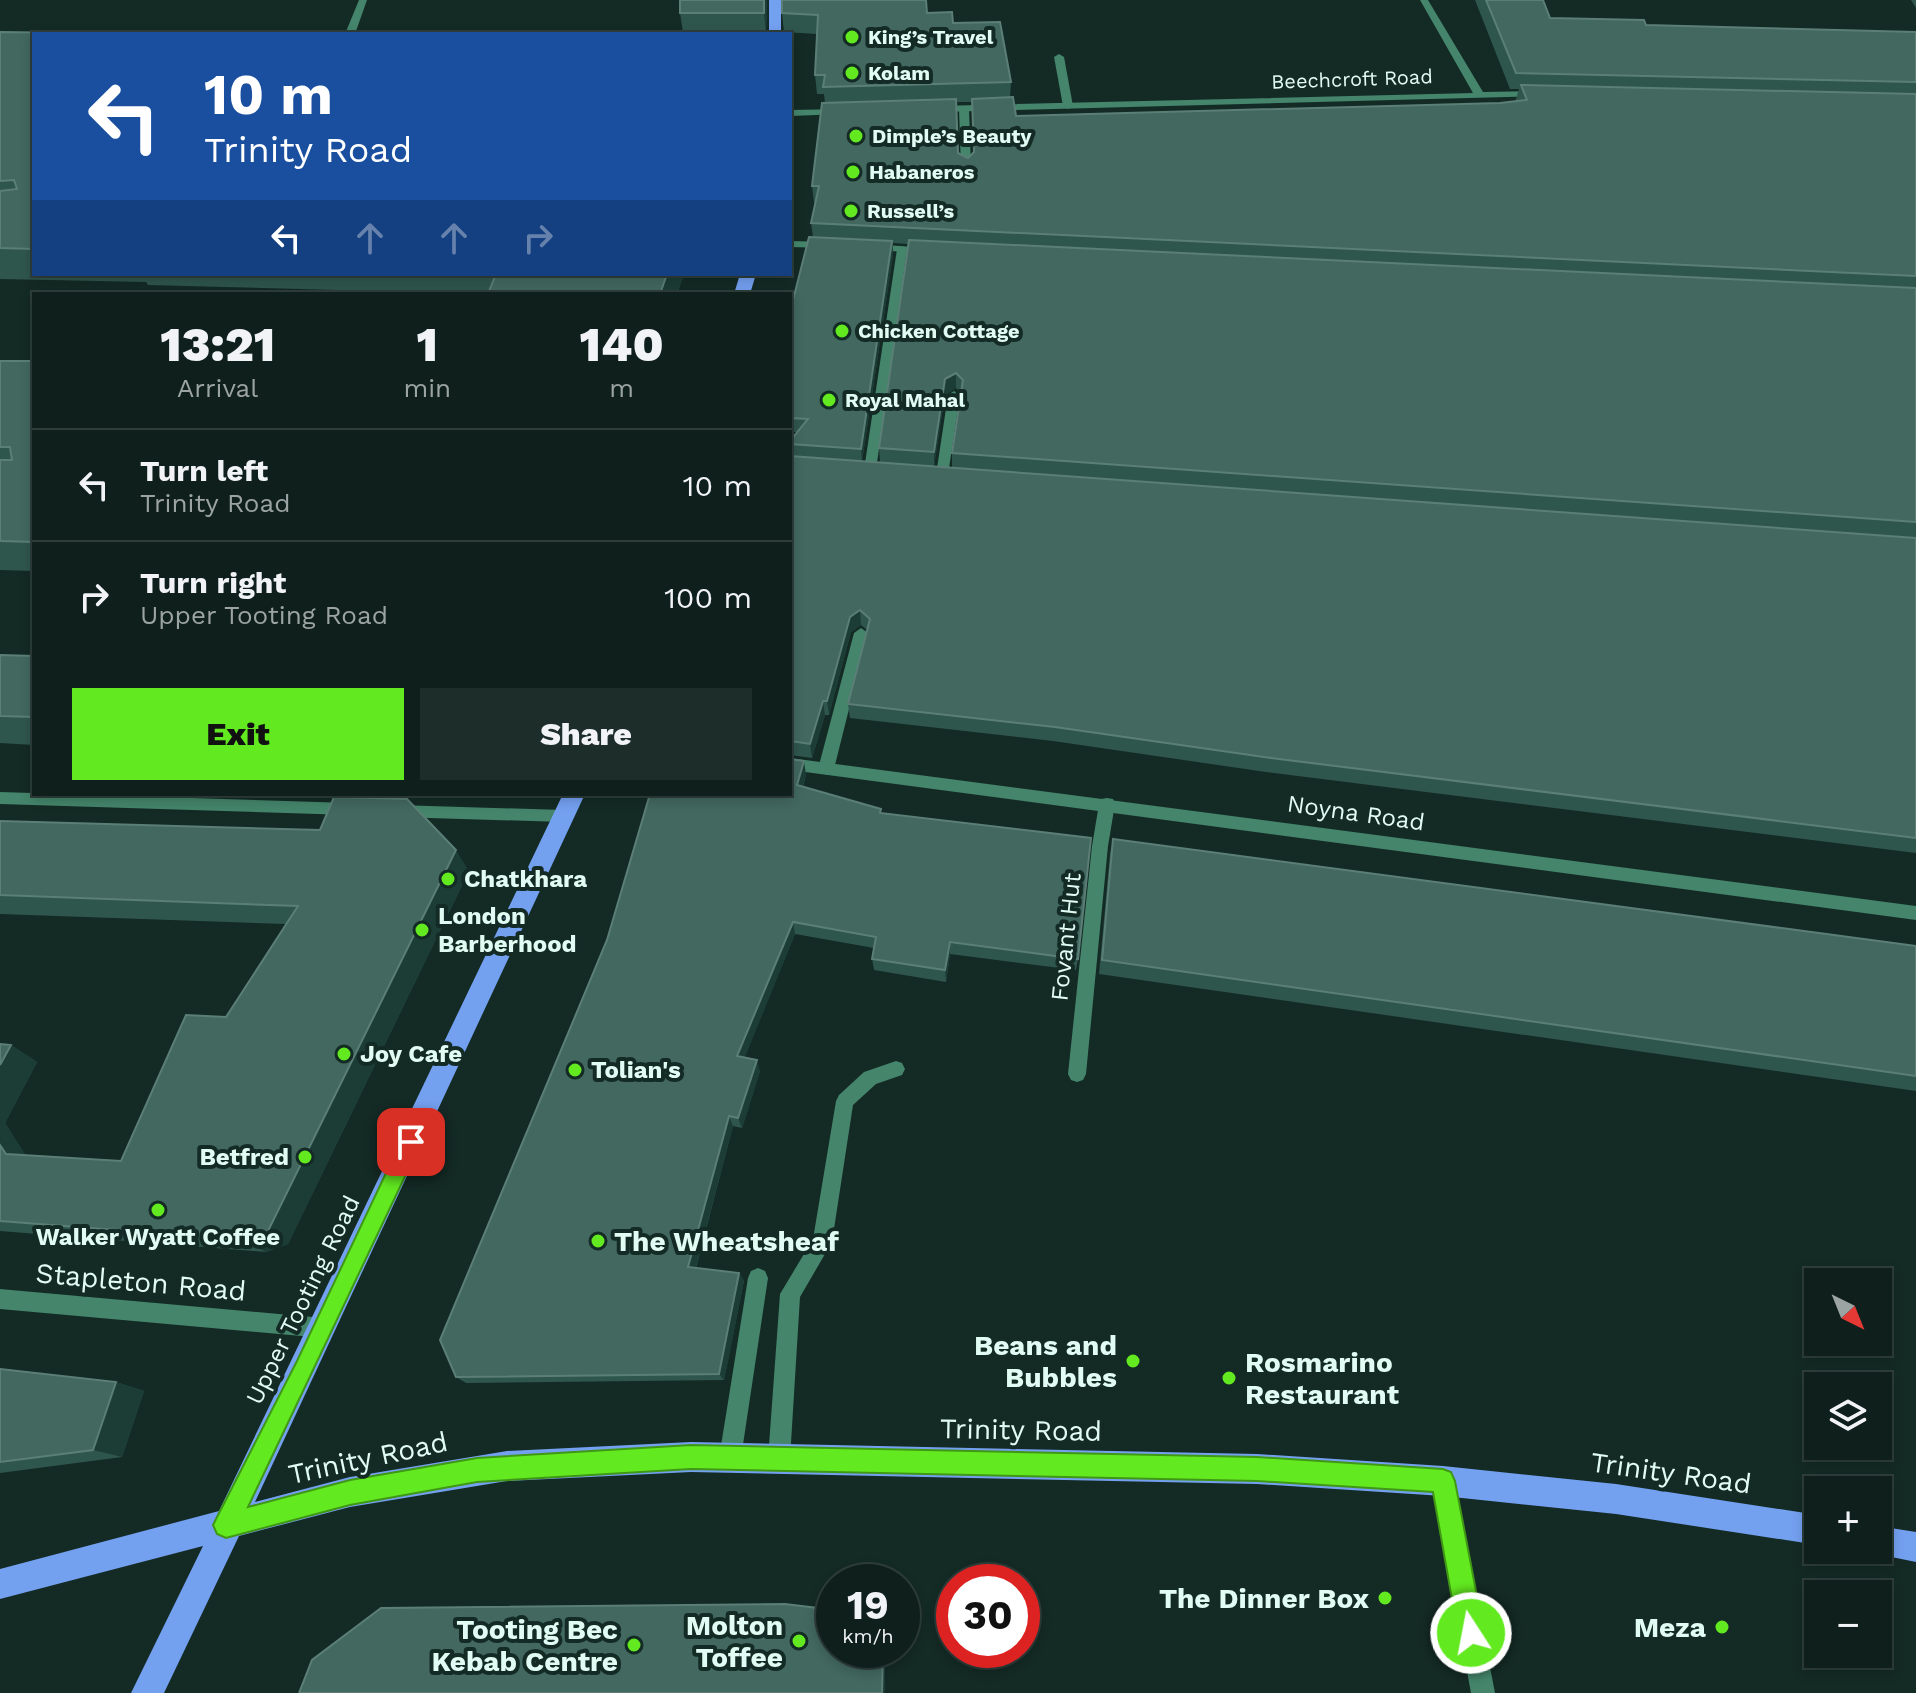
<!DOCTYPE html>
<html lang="en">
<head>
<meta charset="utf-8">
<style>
  body { margin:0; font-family:"Work Sans",sans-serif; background:#1d2d29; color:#f1f3f6; height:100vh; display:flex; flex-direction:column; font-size:30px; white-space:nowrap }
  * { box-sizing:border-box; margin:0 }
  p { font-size:26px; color:#9ba3a3 }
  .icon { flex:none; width:44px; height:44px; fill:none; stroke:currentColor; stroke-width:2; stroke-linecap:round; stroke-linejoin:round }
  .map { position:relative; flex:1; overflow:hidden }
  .side { position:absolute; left:32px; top:292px; width:760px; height:504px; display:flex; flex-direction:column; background:#0f201c; border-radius:0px; box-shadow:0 4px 12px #0003,0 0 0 2px #2f3e3b }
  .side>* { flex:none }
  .banner { position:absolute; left:32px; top:32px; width:760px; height:244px; border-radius:0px; box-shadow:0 4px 12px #0003,0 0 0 2px #2f3e3b; background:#1a4fa0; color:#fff; overflow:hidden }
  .needle { width:52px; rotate:137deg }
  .controls { position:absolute; left:1804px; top:1268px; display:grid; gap:16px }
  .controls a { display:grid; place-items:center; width:88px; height:88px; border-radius:0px; background:#0f201c; box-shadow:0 4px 12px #0003,0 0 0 2px #2f3e3b; font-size:40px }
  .speed { position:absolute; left:816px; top:1564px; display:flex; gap:16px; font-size:40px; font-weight:700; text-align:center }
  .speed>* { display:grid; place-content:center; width:104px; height:104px; border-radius:50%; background:#0f201c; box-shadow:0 4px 12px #0003,0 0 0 2px #2f3e3b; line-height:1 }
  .speed small { font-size:20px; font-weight:400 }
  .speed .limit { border:12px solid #d22; background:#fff; color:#111 }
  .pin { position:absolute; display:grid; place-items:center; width:68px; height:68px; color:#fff; margin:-34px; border-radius:16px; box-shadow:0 4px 12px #0006 }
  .me { position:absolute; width:88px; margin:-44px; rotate:349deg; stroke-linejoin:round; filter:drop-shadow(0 0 6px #0008) }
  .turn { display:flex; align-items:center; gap:28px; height:168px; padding:0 40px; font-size:36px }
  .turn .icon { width:104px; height:104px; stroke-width:2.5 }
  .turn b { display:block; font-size:56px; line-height:68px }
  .lanes { display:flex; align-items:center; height:76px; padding:0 40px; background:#0003; justify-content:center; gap:40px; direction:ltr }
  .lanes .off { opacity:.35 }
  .eta { display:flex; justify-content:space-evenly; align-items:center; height:136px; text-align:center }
  .eta b { font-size:48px; font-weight:800; line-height:56px }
  .button { display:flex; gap:16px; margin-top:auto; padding:16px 40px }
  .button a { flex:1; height:92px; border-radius:0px; background:#62e920; color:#111; font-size:32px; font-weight:800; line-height:92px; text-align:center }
  .button a+a { background:#1d2d29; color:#f1f3f6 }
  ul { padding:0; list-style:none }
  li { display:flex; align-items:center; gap:24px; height:112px; padding:0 40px; border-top:2px solid #2f3e3b }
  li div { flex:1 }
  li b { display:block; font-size:30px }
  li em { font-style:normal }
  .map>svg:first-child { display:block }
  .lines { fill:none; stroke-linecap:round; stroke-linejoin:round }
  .service { fill:#44856b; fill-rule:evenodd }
  .minor { fill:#44856b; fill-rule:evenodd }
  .trunk { fill:#74a0f0; fill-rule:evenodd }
  .wall { fill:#2f564d; fill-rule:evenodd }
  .shaded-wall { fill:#1c3d36 }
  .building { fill:#42685f; stroke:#5b7f76; stroke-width:2 }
  .route { fill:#62e920; stroke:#409715; stroke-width:2 }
  .poi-dot { fill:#62e920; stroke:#142a25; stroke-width:3 }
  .labels { text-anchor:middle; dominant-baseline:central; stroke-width:8; stroke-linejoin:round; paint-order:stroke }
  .far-poi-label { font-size:20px; font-weight:bold; fill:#e1fcf3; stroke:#142a25; text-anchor:start }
  .far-street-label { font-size:20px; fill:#e1fcf3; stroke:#142a25 }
  .street-label { font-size:24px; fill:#e1fcf3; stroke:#142a25 }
  .poi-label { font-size:24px; font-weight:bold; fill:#e1fcf3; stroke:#142a25; text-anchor:start }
  .near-poi-label { font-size:28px; font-weight:bold; fill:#e1fcf3; stroke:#142a25; text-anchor:end }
  .near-street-label { font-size:28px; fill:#e1fcf3; stroke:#142a25 }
</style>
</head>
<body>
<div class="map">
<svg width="1916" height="1693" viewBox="0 0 1916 1693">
  <rect width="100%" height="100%" fill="#142a25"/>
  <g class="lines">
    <!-- service -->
    <g class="service">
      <path d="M1059 54 1064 57 1073 106 1068 109 1063 106 1054 57Z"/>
      <path d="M964 106 969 109 971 168 966 171 961 168 959 109Z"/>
      <path d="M902 246 907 249 876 470 870 474 864 470 897 249Z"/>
      <path d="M954 391 960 395 948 475 942 479 936 475 948 395Z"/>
      <path d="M861 628 868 633 834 769 826 775 818 769 854 633Z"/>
      <path d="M1107 798 1113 799 1115 804 1108 846 1086 1074 1083 1080 1077 1082 1071 1080 1068 1074 1092 846 1099 804 1101 799Z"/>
      <path d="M896 1061 902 1063 905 1069 902 1075 876 1084 853 1105 832 1242 800 1297 790 1459 786 1466 779 1470 772 1466 768 1459 780 1294 813 1239 836 1101 839 1095 864 1072Z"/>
      <path d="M758 1268 765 1271 768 1278 741 1458 737 1465 730 1469 723 1465 719 1458 748 1278 751 1271Z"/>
    </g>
    <!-- minor -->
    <g class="minor">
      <path d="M359 0H367L355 34H345Z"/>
      <path d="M1420 0H1428L1483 92 1539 91 1542 92V96L938 112 933 109 938 106 1473 93Z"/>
      <path d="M846 109V113L843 114 790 116V110Z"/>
      <path d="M790 241 828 242 833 245 828 248 790 247Z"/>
      <path d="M871 244 928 248 934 251 928 254 867 249V245Z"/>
      <path d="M790 758 1916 906V920L790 770Z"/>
      <path d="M0 792 350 803 356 804 358 809 356 814 350 815 0 804Z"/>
      <path d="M397 805 564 810 570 811 572 816 570 821 564 822 397 817 391 816 389 811 391 806Z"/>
      <path d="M0 1289 324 1318 331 1321 334 1328 331 1335 324 1338 0 1309Z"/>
      <path d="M1443 1470 1451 1473 1454 1481 1495 1693H1471L1432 1481 1435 1473Z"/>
    </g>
    <!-- trunk -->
    <g class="trunk">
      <rect x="769" y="0" width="12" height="34"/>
      <path d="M740 274H756L750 294H734Z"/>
      <path d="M563 794H585L255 1502 350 1477 507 1451 691 1442 1257 1454 1443 1466 1616 1484 1818 1515V1545L1616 1514 1443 1496 1257 1484 691 1472 507 1481 350 1507 239 1536 164 1693H131L203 1546 0 1599V1569L219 1511Z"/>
      <path d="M1878 1526 1916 1532V1562L1867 1552 1878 1550Z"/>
    </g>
  </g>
  <!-- wall -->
  <g class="wall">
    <path d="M767 0 766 32H683L680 13Z"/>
    <path d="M1475 0H1543L1550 18 1646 25 1916 32V853L1266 772 1053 741 850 718 848 704 867 630 861 625 851 632 829 715H825L812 758 790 755V441L797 432H790V312L813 237 811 223 816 202H814L812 186 825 103 824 94H817L815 75 817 34 784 32 782 13H927L953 23 1011 82 1010 98 1016 116 1500 103 1515 102 1519 89H1510ZM956 102H972L974 153 968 158 958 153ZM893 243 908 244 879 448 880 462 862 461 893 255ZM956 388 961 394 952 453V468L934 466 945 395Z"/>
    <path d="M1911 0H1916V8Z"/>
    <path d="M0 32 34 34V274H684L677 294H488L148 285 146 282 0 279Z"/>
    <path d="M0 361H34V571L0 570Z"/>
    <path d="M0 655 34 656V745L0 743Z"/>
    <path d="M806 775 803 787 881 809V814L1078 959 1076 970 950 954 946 982 874 970 872 959 874 948 795 934 744 1058 760 1071 742 1128 733 1126 696 1268 739 1273 744 1281 724 1380 466 1383 456 1377 607 940Z"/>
    <path d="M0 821 469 871 288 1244 266 1252 0 1231V1044L11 1045 37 1062 5 1123 25 1155 121 1161 226 1017 286 924 0 914Z"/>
    <path d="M1113 839 1916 946V1091L1099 974 1110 854Z"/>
    <path d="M0 1369 116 1382 144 1391 122 1457 0 1473Z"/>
  </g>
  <!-- shaded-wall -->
  <g class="shaded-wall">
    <path d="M764 0H767L766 32 764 13Z"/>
    <path d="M892 241 893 255 862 462 861 449Z"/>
    <path d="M667 274H684L677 294H660Z"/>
    <path d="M956 373V388L945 395 934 467V452L945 379Z"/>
    <path d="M860 610 861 625 851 632 829 715 827 701 850 617Z"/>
    <path d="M823 701 825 715 812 758 810 744Z"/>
    <path d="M804 761 806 775 799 798 797 785Z"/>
    <path d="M456 850 469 871 288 1244 266 1252 245 1240Z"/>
    <path d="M793 922 795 934 741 1067 737 1056Z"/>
    <path d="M950 942V954L946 982 945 970Z"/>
    <path d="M11 1045 37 1062 5 1123 34 1168 6 1154 0 1145V1065Z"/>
    <path d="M757 1060 760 1071 742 1128 738 1118Z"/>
    <path d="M729 1116 733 1126 694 1274 688 1267Z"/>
    <path d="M739 1273 744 1281 724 1380 719 1374Z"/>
    <path d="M116 1382 144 1391 122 1457 93 1450Z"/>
    <path d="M883 1650H885V1693H882Z"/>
  </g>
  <!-- building -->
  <g class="building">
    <rect x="680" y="0" width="84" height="13"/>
    <path d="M782 0H926L927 13 952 12 953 23 1000 22 1011 82 823 87 825 75H815L818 15 782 13Z"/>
    <path d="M1486 0H1543L1550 18 1644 20 1646 25 1916 32V82L1516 73Z"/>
    <path d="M0 32 152 34H34V249L0 248V191L17 189 14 180 0 181Z"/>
    <path d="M1521 85 1916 94V276L811 223 819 186H812L822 103 956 99 958 153 968 158 974 152 972 99 1013 97 1016 116 1500 103 1527 100Z"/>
    <path d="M809 237 892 241 861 449 790 444V441L808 419 790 418V312Z"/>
    <path d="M909 240 1916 288V522L952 453 963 380 956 373 945 379 934 452 879 448Z"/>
    <path d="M496 274H667L660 294H488Z"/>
    <path d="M0 361H34V542L0 541V460H12L10 447H0Z"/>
    <path d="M790 456 1916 538V838L1271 758 1055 727 848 704 870 619 860 610 850 617 827 701H823L810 744 790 741Z"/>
    <path d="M0 655 34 656V717L0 716Z"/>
    <path d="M790 759 804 761 797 785 881 809 880 813 1091 838 1078 959 950 942 945 970 872 959 876 937 793 922 737 1056 757 1060 738 1118 729 1116 688 1267 739 1273 719 1374 456 1377 440 1340 607 940 650 794H790Z"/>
    <path d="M334 797 407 799 456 850 268 1231 245 1240 0 1221V1145L6 1154 121 1161 186 1015 226 1017 298 906 0 895V821L320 830Z"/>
    <path d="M1113 839 1916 946V1076L1102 960Z"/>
    <path d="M0 1044 11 1045 0 1065Z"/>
    <path d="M0 1369 116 1382 93 1450 0 1462Z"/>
    <path d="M785 1604 834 1610V1650H883L882 1693H299L312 1660 381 1608Z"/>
  </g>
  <!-- route -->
  <path class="route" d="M411 1132 418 1135 422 1142 418 1149 248 1507 350 1480 477 1458 691 1445 1257 1457 1443 1469 1451 1472 1455 1481 1484 1633 1480 1642 1471 1646 1462 1642 1458 1633 1433 1492 1257 1481 691 1469 477 1482 350 1505 226 1538 217 1534 213 1525 217 1517 297 1361 404 1135Z"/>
  <!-- markers -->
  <g class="poi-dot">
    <circle cx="852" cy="37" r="8"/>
    <circle cx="852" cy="73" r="8"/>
    <circle cx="856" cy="136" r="8"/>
    <circle cx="853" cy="172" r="8"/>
    <circle cx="851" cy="211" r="8"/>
    <circle cx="842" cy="331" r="8"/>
    <circle cx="829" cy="400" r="8"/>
    <circle cx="448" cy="879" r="8"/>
    <circle cx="422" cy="930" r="8"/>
    <circle cx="344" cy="1054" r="8"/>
    <circle cx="575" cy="1070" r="8"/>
    <circle cx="305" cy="1157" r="8"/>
    <circle cx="158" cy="1210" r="8"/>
    <circle cx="598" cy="1241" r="8"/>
    <circle cx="1133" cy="1361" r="8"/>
    <circle cx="1229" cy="1378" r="8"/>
    <circle cx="1385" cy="1598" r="8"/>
    <circle cx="1722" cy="1627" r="8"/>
    <circle cx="799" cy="1641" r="8"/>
    <circle cx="634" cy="1645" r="8"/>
  </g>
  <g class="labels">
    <!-- far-poi labels -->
    <g class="far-poi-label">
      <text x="868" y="37">King’s Travel</text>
      <text x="868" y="73">Kolam</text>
      <text x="872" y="136">Dimple’s Beauty</text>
      <text x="869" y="172">Habaneros</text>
      <text x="867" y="211">Russell’s</text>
      <text x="858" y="331">Chicken Cottage</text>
      <text x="845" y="400">Royal Mahal</text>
    </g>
    <!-- far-street labels -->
    <g class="far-street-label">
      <text transform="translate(1352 79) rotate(-2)">Beechcroft Road</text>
    </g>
    <!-- street labels -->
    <g class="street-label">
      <text transform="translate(1356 813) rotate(8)">Noyna Road</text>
      <text transform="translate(1066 937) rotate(-84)">Fovant Hut</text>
      <text transform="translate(303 1300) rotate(-64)">Upper Tooting Road</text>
    </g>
    <!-- poi labels -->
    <g class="poi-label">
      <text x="464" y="879">Chatkhara</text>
      <text x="438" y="916">London<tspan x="438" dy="28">Barberhood</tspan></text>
      <text x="360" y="1054">Joy Cafe</text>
      <text x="591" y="1070">Tolian's</text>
      <text x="289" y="1157" text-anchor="end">Betfred</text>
      <text x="158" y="1237" text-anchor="middle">Walker Wyatt Coffee</text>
    </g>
    <!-- near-poi labels -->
    <g class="near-poi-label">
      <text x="614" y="1241" text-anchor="start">The Wheatsheaf</text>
      <text x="1117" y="1345">Beans and<tspan x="1117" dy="32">Bubbles</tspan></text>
      <text x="1245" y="1362" text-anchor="start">Rosmarino<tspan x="1245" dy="32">Restaurant</tspan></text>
      <text x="1369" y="1598">The Dinner Box</text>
      <text x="783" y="1625">Molton<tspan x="783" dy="32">Toffee</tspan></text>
      <text x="1706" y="1627">Meza</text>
      <text x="618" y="1629">Tooting Bec<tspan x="618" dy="32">Kebab Centre</tspan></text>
    </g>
    <!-- near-street labels -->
    <g class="near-street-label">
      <text transform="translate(141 1282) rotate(5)">Stapleton Road</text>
      <text transform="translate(1021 1430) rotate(1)">Trinity Road</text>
      <text transform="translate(368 1458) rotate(-12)">Trinity Road</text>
      <text transform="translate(1671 1473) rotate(8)">Trinity Road</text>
    </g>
  </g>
</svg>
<div class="controls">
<a><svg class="needle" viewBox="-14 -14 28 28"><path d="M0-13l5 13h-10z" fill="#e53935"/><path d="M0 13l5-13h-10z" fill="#9ba3a3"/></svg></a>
<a><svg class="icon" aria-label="layers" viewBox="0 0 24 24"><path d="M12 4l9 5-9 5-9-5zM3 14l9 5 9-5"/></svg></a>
<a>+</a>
<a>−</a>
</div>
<div class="speed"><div>19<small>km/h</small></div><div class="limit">30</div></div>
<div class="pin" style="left:411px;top:1142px;background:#d93025"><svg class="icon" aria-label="arrive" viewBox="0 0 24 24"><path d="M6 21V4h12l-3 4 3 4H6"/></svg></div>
<svg class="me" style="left:1471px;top:1633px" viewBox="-20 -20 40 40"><circle r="17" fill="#62e920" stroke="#fff" stroke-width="3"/><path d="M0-11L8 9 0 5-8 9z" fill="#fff"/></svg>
<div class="banner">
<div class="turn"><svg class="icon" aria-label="left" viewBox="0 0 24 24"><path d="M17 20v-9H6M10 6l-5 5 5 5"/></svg><div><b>10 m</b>Trinity Road</div></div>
<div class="lanes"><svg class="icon" aria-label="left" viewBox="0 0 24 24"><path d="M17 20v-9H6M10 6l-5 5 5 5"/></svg><svg class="icon off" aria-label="ahead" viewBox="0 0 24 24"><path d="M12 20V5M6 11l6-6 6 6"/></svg><svg class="icon off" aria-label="ahead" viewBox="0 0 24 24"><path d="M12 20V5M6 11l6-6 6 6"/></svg><svg class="icon off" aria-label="right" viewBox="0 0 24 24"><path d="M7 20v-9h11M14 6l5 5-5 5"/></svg></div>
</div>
<section class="side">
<div class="eta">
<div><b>13:21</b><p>Arrival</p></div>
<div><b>1</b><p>min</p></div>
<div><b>140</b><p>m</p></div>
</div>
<ul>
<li><svg class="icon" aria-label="left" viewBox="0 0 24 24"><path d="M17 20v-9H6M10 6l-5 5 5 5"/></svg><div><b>Turn left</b><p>Trinity Road</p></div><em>10 m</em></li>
<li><svg class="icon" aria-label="right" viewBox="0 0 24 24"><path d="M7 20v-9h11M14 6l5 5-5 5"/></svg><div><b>Turn right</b><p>Upper Tooting Road</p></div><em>100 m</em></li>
</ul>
<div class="button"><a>Exit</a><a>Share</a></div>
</section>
</div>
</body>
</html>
